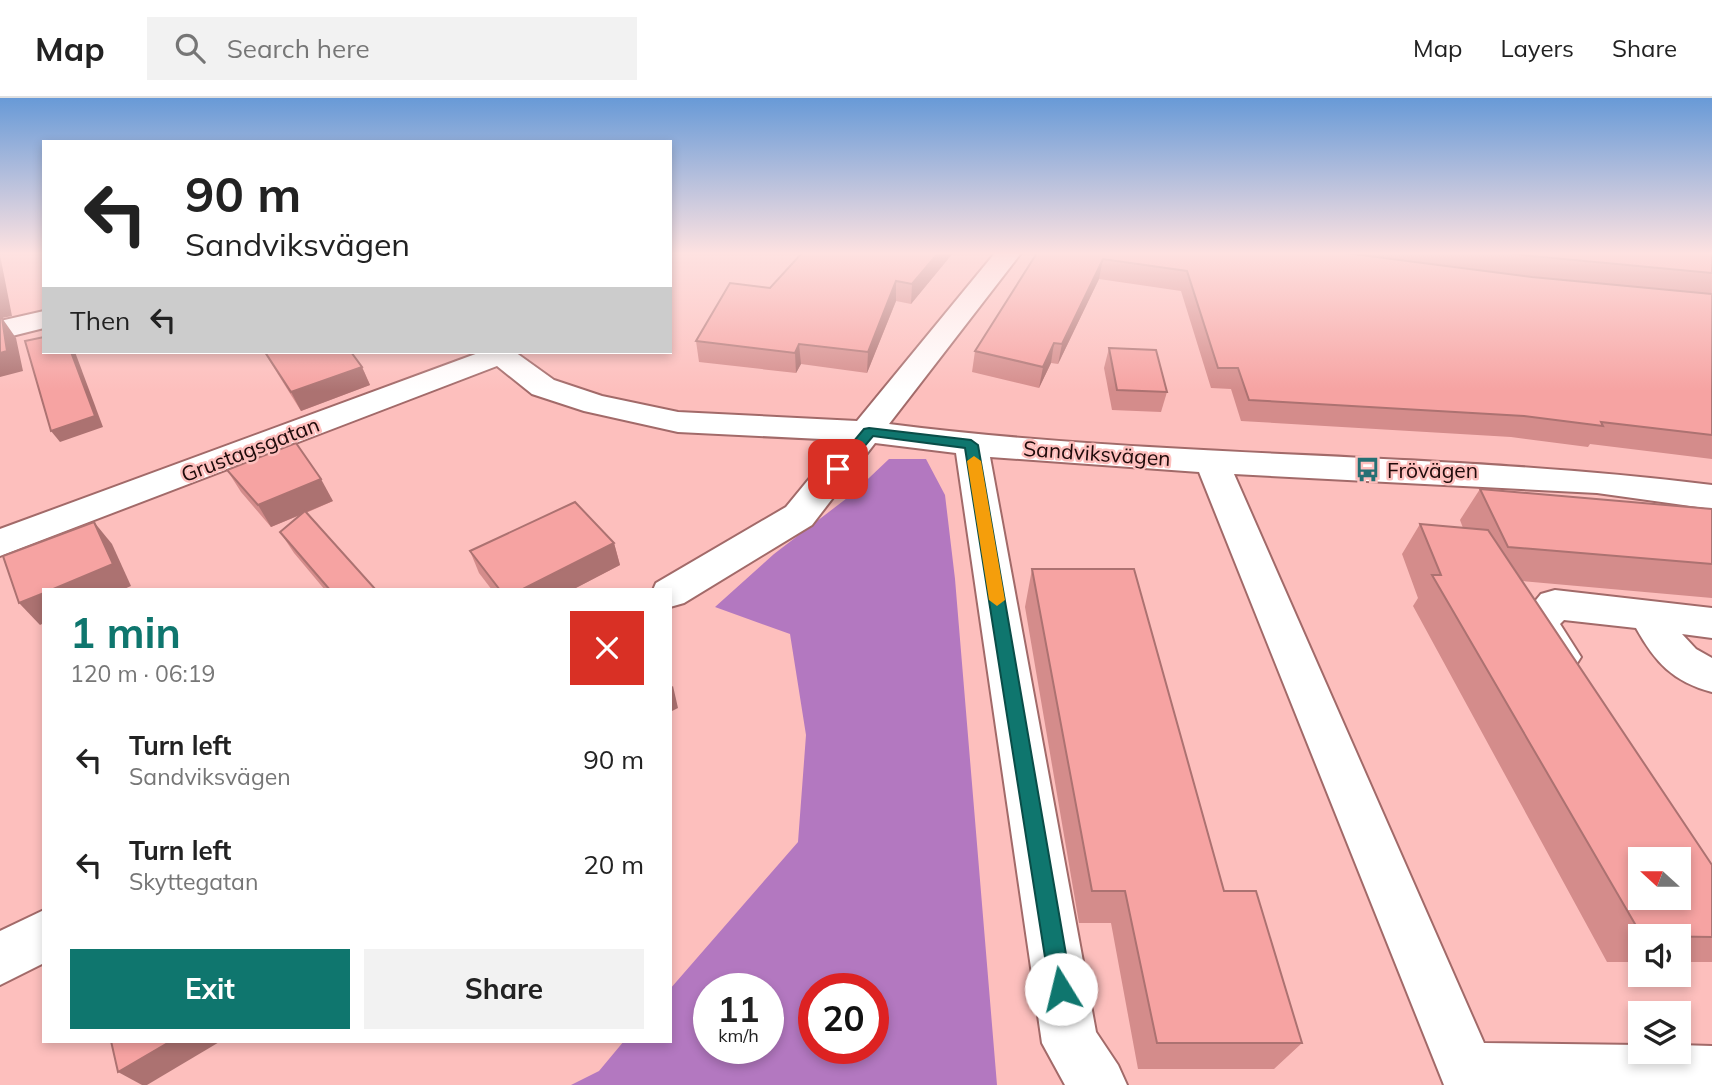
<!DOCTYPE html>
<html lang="en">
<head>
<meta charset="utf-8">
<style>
  body { margin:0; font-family:Mulish,sans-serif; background:#f2f2f2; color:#222; height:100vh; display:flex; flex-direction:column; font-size:26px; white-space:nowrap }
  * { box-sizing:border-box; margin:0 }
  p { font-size:23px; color:#767676 }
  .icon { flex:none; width:38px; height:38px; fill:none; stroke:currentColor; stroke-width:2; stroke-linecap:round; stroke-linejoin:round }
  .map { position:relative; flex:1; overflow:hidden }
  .sheet { position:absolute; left:42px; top:490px; width:630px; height:455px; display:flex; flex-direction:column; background:#fff; border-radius:0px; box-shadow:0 4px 10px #0003 }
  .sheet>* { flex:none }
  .guide { position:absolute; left:42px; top:42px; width:630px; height:214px; border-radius:0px; box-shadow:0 4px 10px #0003; background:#fff; color:#222; overflow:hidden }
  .needle { width:46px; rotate:291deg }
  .fabs { position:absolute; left:1628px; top:749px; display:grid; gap:14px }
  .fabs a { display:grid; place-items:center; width:63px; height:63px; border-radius:0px; background:#fff; box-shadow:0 4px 10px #0003; font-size:35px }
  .speed { position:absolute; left:693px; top:875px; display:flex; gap:14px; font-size:35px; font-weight:700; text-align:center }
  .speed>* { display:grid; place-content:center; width:91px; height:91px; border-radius:50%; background:#fff; box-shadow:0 4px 10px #0003; line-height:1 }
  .speed small { font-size:18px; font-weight:400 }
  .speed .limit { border:10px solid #d22; background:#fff; color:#111 }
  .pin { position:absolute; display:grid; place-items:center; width:60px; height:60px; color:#fff; margin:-30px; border-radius:14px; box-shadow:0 4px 10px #0006 }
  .me { position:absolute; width:77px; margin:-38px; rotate:351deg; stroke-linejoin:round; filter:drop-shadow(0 0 5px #0008) }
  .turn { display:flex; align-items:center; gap:24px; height:147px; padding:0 28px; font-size:32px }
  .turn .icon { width:91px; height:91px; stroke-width:2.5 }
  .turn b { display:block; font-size:49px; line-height:60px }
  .then { display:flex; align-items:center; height:66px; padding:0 28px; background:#0003; gap:14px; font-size:26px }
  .round { display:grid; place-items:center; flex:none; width:74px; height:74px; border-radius:0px; background:#f2f2f2 }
  .headline { display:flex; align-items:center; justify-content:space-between; height:119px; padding:0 28px }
  h1 { font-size:42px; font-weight:700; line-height:52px; color:#0f766e }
  .action { display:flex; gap:14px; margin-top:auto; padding:14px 28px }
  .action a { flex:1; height:80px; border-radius:0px; background:#0f766e; color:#fff; font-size:28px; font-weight:700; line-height:80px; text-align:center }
  .action a+a { background:#f2f2f2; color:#222 }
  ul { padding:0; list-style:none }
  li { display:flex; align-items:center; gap:21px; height:105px; padding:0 28px }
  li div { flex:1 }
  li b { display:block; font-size:26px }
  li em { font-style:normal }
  header { display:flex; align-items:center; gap:42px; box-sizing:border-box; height:98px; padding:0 35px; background:#fff; border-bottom:2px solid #e0e0e0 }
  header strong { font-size:33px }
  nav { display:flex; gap:38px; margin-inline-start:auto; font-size:24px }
  .search { width:490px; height:63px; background:#f2f2f2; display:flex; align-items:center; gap:18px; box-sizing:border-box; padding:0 24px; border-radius:0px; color:#767676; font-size:26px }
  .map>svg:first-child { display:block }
  .forest { fill:#b378c0; fill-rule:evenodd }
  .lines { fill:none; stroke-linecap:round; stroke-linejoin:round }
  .minor-casing { stroke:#a26a69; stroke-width:4 }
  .minor { fill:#fff; fill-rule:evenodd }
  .wall { fill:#d48c8b }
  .shaded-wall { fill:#ac7271 }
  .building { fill:#f6a3a2; stroke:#ac7271; stroke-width:2; fill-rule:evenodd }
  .route { fill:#0f766e; stroke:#0a4d48; stroke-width:2 }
  .slow { fill:#f59e0b }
  .labels { text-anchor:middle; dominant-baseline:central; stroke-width:5; stroke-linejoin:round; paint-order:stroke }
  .street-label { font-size:21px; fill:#1e0a0a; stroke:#fdbfbd }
  .poi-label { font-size:21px; fill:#1e0a0a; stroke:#fdbfbd; text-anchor:start }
</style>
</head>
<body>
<header>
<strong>Map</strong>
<div class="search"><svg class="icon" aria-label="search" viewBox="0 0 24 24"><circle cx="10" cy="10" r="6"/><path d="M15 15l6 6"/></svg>Search here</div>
<nav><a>Map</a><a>Layers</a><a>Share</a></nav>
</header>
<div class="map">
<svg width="1712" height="987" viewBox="0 0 1712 987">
  <rect width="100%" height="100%" fill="#fdbfbd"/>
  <!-- forest -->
  <path class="forest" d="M889 361H926L945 397 955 481 997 987H571L599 973 624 943H670V891L798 744 806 637 790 536 715 509 774 456 851 397ZM709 891H768V950H709ZM814 891H873V950H814Z"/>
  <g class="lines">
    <defs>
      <g id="minor">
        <path d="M995 155H1021L889 326C1162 361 1439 353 1712 387V411L1597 395 1234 376 1484 945 1640 947V954H1678V947L1712 948V987H1444L1199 374 990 359 1096 934 1118 967 1127 987H1065L1042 945 956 355 875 345 812 427 684 505 670 509V492H653L656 485 786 409 841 342 678 334 584 313 532 296 497 268 0 458V431L481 254H515L554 282 602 298 678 314 857 323Z"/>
        <path d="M44 213V230L0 241V223Z"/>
        <path d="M1555 492 1712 510V540L1682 536 1696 551 1712 560V594C1673 584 1655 564 1636 530L1564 522 1560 526 1581 559 1574 570 1560 575 1546 570 1518 524 1541 496Z"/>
        <path d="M44 812V865L0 887V833Z"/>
      </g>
    </defs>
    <!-- minor casing -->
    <use href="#minor" class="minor-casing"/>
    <!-- minor -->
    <use href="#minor" class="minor"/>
  </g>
  <!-- wall -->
  <g class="wall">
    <path d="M802 155H953L911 206 896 203 867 275 801 266 796 275 699 264 696 243 770 190Z"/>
    <path d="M1037 155H1712V361L1590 346 1588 349 1511 339 1241 323 1231 291 1211 290 1181 193 1099 181 1058 266 1051 265 1039 290 972 274 975 253Z"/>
    <path d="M1109 250 1167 294 1161 314 1112 312 1104 270Z"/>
    <path d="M264 254H351L362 269 370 287 301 313Z"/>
    <path d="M227 372 333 403 306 415 376 492H325L294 455 280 434 300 417 271 429 241 394Z"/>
    <path d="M1480 391 1712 411V500L1522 483 1712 767V864H1678V838H1640V864H1607L1413 508 1418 500 1402 456 1420 426 1463 430 1460 422Z"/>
    <path d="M614 445 620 467 572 492H492L479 475 470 453Z"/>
    <path d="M1032 471 1224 793 1302 945 1274 971H1138L1111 825H1079L1025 509Z"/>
  </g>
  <!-- shaded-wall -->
  <g class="shaded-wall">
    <path d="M0 155H8L0 157 12 218 2 220 16 240 23 273 0 279Z"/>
    <path d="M938 155H953L911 206 912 186Z"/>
    <path d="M1103 161 1099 181 1058 266 1062 246Z"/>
    <path d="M896 183V203L867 275 868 254Z"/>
    <path d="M1054 245 1051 265 1039 290 1043 269Z"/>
    <path d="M799 246 801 266 796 275 795 255Z"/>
    <path d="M71 254H75L103 329 60 344 51 333Z"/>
    <path d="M362 269 370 287 301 313 291 294Z"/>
    <path d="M321 381 333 403 271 429 258 407Z"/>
    <path d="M94 424 112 446 131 488 122 492H51Z"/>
    <path d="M614 445 620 467 572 492H521Z"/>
    <path d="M44 495V525L40 527 19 505Z"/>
    <path d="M673 588 678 610 670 614V590Z"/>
    <path d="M171 943H221L147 987H142L118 974Z"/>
  </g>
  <!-- building -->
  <g class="building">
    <path d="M802 155H938L912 186 896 183 868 254 799 246 795 255 696 243 730 185 770 190Z"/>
    <path d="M1037 155H1345L1532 179 1712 196V337L1601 324 1603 328 1524 318 1249 302 1238 270H1218L1187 173 1103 161 1062 246 1054 245 1043 269 975 253Z"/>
    <path d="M1510 155H1712V175L1532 158Z"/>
    <path d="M0 220H2L7 253 0 255Z"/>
    <path d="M44 239V254H71L95 318 51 333 25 243Z"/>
    <path d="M1109 250 1156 252 1167 294 1117 292Z"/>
    <path d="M265 254H351L362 269 291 294Z"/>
    <path d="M296 345 321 381 258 407 227 372Z"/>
    <path d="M1480 391 1712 411V466L1508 449Z"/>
    <path d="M575 404 614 445 521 492H500L470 453Z"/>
    <path d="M305 413 376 492H330L280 434Z"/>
    <path d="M94 424 113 466 51 492H44V495L19 505 3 458Z"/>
    <path d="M1420 426 1488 432 1712 767V839L1642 838 1432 477H1441ZM1640 761H1678V800H1640Z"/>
    <path d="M1032 471H1134L1224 793H1256L1302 945H1157L1125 793H1092Z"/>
    <path d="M111 943H171L118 974Z"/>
  </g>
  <!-- sky -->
  <linearGradient id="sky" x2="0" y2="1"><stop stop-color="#689ad7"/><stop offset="0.53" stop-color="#fee2e1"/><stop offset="1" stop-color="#fee2e1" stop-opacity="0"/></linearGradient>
  <rect width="1712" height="293" fill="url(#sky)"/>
  <!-- route -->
  <path class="route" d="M869 330 971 342 978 347 1072 891 1069 899 1061 902 1053 899 1050 891 965 350 873 338 843 374H833V368L864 331Z"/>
  <!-- slow -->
  <path class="slow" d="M974 358 981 363 1005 502 997 508 989 502 967 363Z"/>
  <!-- icons -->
  <defs>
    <symbol id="bus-bare" viewBox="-9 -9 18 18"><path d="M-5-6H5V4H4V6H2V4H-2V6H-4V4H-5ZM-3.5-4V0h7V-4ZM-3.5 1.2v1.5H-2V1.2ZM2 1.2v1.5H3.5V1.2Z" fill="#257074" stroke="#fdbfbd" stroke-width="2.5" paint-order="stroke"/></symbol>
  </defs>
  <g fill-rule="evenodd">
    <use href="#bus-bare" x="1350" y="354" width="35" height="35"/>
  </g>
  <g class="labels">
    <!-- street labels -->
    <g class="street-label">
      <text transform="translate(250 351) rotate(-21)">Grustagsgatan</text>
      <text transform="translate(1097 355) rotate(4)">Sandviksvägen</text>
    </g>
    <!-- poi labels -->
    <g class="poi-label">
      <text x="1387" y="372">Frövägen</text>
    </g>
  </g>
</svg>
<div class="fabs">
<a><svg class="needle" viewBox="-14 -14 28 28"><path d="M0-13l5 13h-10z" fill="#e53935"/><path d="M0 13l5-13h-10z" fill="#767676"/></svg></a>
<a><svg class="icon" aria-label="sound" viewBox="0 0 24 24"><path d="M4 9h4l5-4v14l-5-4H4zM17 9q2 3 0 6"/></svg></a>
<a><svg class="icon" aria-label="layers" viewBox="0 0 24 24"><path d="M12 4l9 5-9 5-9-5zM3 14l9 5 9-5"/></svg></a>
</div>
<div class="speed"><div>11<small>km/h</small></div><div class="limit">20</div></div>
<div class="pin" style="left:838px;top:371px;background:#d93025"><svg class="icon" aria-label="arrive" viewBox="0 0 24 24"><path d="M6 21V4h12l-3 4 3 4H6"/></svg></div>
<svg class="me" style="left:1061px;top:891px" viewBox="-20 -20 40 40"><circle r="19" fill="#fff"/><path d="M0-13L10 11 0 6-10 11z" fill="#0f766e"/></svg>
<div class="guide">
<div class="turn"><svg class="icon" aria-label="left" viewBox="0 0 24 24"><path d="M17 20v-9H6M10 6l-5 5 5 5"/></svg><div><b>90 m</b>Sandviksvägen</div></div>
<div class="then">Then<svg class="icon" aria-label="left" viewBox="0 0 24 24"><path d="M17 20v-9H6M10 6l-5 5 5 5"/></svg></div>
</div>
<section class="sheet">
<div class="headline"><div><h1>1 min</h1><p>120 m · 06:19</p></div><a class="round" style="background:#d93025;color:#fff"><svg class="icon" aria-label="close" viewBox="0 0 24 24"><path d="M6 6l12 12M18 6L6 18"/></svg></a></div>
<ul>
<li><svg class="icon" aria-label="left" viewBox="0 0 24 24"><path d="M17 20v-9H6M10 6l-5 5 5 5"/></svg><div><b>Turn left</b><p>Sandviksvägen</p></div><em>90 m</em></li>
<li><svg class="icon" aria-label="left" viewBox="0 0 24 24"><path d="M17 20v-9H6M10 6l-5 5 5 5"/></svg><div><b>Turn left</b><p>Skyttegatan</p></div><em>20 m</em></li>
</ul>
<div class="action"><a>Exit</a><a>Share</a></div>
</section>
</div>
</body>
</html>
